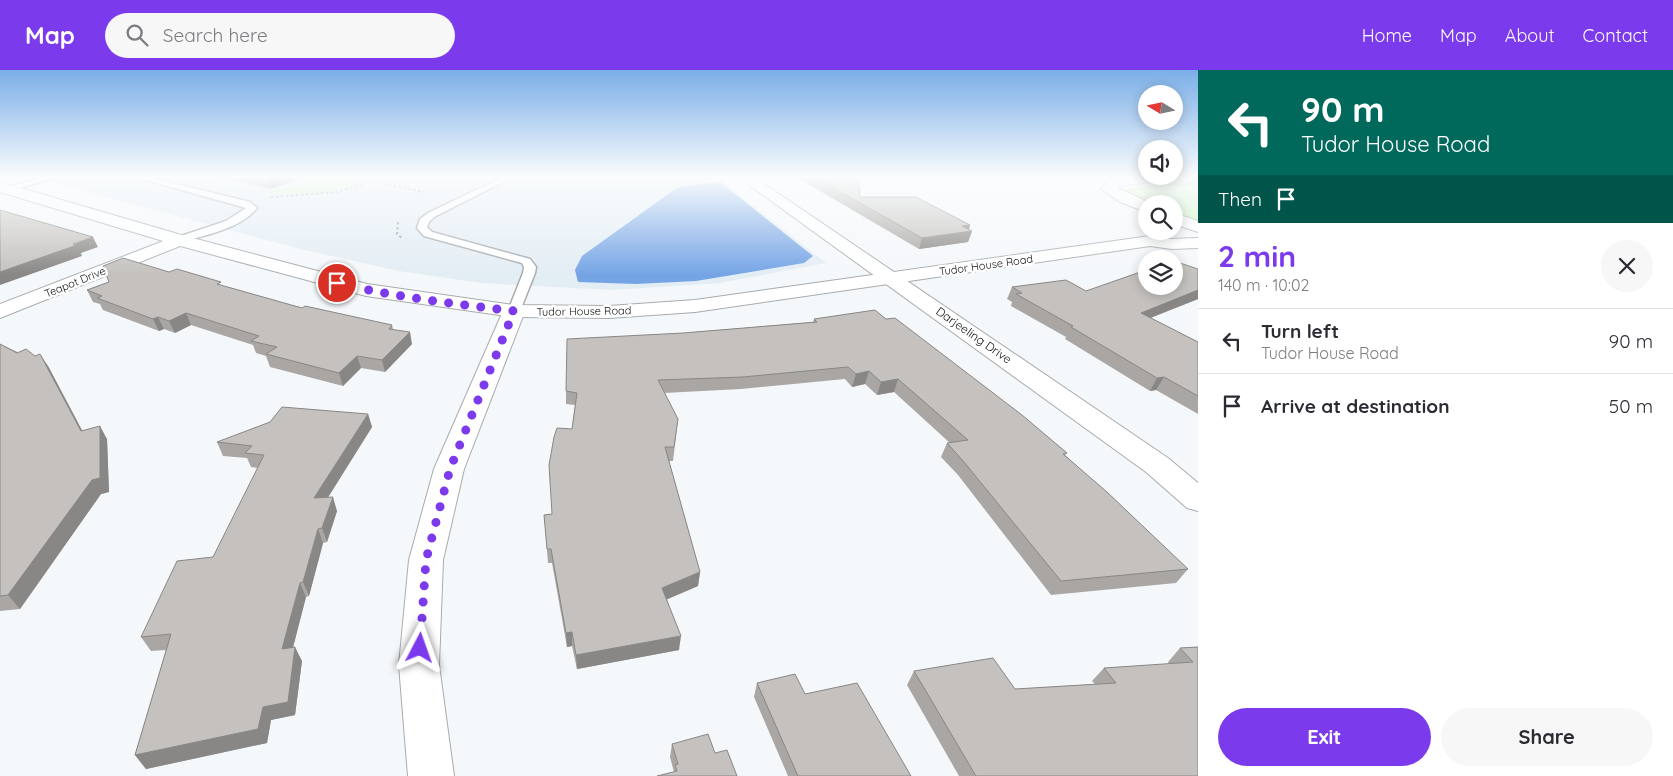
<!DOCTYPE html>
<html lang="en">
<head>
<meta charset="utf-8">
<style>
  body { margin:0; font-family:Quicksand,sans-serif; background:#f7f7f7; color:#2b2b33; height:100vh; display:flex; flex-direction:column; font-size:19px; white-space:nowrap }
  * { box-sizing:border-box; margin:0 }
  p { font-size:16px; color:#7c7c81 }
  .icon { flex:none; width:28px; height:28px; fill:none; stroke:currentColor; stroke-width:2; stroke-linecap:round; stroke-linejoin:round }
  .map { position:relative; flex:1; overflow:hidden }
  .details { display:flex; flex-direction:column; background:#fff; width:475px }
  .details>* { flex:none }
  .banner { background:#00695c; color:#fff; overflow:hidden }
  .needle { width:32px; rotate:280deg }
  .tools { position:absolute; left:1138px; top:15px; display:grid; gap:10px }
  .tools a { display:grid; place-items:center; width:45px; height:45px; border-radius:50%; background:#fff; box-shadow:0 2px 12px #0003; font-size:25px }
  .pin { position:absolute; display:grid; place-items:center; width:42px; height:42px; color:#fff; margin:-21px; border:2px solid #fff; border-radius:50%; box-shadow:0 1px 5px #0007 }
  .me { position:absolute; width:55px; margin:-28px; rotate:4deg; stroke-linejoin:round; filter:drop-shadow(0 0 4px #0008) }
  .turn { display:flex; align-items:center; gap:18px; height:105px; padding:0 20px; font-size:22px }
  .turn .icon { width:65px; height:65px; stroke-width:2.5 }
  .turn b { display:block; font-size:35px; line-height:42px }
  .then { display:flex; align-items:center; height:48px; padding:0 20px; background:#0003; gap:10px; font-size:19px }
  .round { display:grid; place-items:center; flex:none; width:52px; height:52px; border-radius:26px; background:#f7f7f7 }
  .head { display:flex; align-items:center; justify-content:space-between; height:85px; padding:0 20px }
  h1 { font-size:30px; font-weight:700; line-height:38px; color:#7c3aed }
  .cta { display:flex; gap:10px; margin-top:auto; padding:10px 20px }
  .cta a { flex:1; height:58px; border-radius:30px; background:#7c3aed; color:#fff; font-size:20px; font-weight:700; line-height:58px; text-align:center }
  .cta a+a { background:#f7f7f7; color:#2b2b33 }
  ul { padding:0; list-style:none }
  li { display:flex; align-items:center; gap:15px; height:65px; padding:0 20px; border-top:1px solid #e1e1e2 }
  li div { flex:1 }
  li b { display:block; font-size:19px }
  li em { font-style:normal }
  header { display:flex; align-items:center; gap:30px; box-sizing:border-box; height:70px; padding:0 25px; background:#7c3aed; color:#fff }
  header strong { font-size:24px }
  nav { display:flex; gap:28px; margin-inline-start:auto; font-size:18px }
  .search { width:350px; height:45px; background:#f7f7f7; display:flex; align-items:center; gap:12px; box-sizing:border-box; padding:0 18px; border-radius:28px; color:#7c7c81; font-size:19px }
  main { display:flex; flex:1; min-height:0 }
  .map>svg:first-child { display:block }
  .built { fill:#e3edf4 }
  .green { fill:#caf4bf }
  .water { fill:#75a4e5 }
  .lines { fill:none; stroke-linecap:round; stroke-linejoin:round }
  .service-casing { stroke:#a8abae; stroke-width:3 }
  .minor-casing { stroke:#a8abae; stroke-width:2 }
  .tertiary-casing { stroke:#a8abae; stroke-width:2 }
  .path { stroke:#9ea1a3; stroke-width:2; stroke-dasharray:2.5 2.5; stroke-linecap:butt }
  .service { fill:#fff; fill-rule:evenodd }
  .minor { fill:#fff; fill-rule:evenodd }
  .tertiary { fill:#fff; fill-rule:evenodd }
  .wall { fill:#a9a6a3 }
  .shaded-wall { fill:#898785 }
  .building { fill:#c4c1be; stroke:#898785 }
  .route { stroke:#7c3aed; stroke-width:9; stroke-dasharray:0 16.2 }
  .labels { text-anchor:middle; dominant-baseline:central; stroke-width:5; stroke-linejoin:round; paint-order:stroke }
  .far-street-label { font-size:11px; fill:#101112; stroke:#fff }
  .street-label { font-size:12px; fill:#101112; stroke:#fff }
</style>
</head>
<body>
<header>
<strong>Map</strong>
<div class="search"><svg class="icon" aria-label="search" viewBox="0 0 24 24"><circle cx="10" cy="10" r="6"/><path d="M15 15l6 6"/></svg>Search here</div>
<nav><a>Home</a><a>Map</a><a>About</a><a>Contact</a></nav>
</header>
<main>
<div class="map">
<svg width="1198" height="706" viewBox="0 0 1198 706">
  <rect width="100%" height="100%" fill="#f5f8fb"/>
  <!-- built -->
  <path class="built" d="M32 107H717L826 193 720 213 612 220 481 213 399 201 300 179Z"/>
  <!-- green -->
  <g class="green">
    <path d="M312 107H357L353 109 366 112 326 123 266 124Z"/>
    <path d="M1198 109V151L1174 142V134C1156 134 1140 133 1126 121L1129 118Z"/>
  </g>
  <!-- water -->
  <path class="water" d="M720 112 813 186 804 193 696 211 636 214 578 212 575 200 582 186 678 117Z"/>
  <g class="lines">
    <defs>
      <g id="service">
        <path d="M44 107H57L6 122 2 119Z"/>
        <path d="M135 107H148L250 132 257 138C240 159 207 164 183 172H175L174 170 175 168 226 151 246 138Z"/>
        <path d="M503 107H513L434 147 429 152 427 157 432 162 530 189 536 197 535 203 520 241 514 245 508 241 523 203 524 197 522 193 424 166 417 158 420 149 428 143Z"/>
      </g>
      <g id="minor">
        <path d="M738 107H754L1168 388 1198 413V441L1187 438 1146 402Z"/>
        <path d="M179 165 185 166 188 170 185 174 0 248V234Z"/>
        <path d="M514 235 522 236 525 241 464 399 443 490 439 595 454 706H408L399 595 409 490 434 399 503 241 506 236Z"/>
      </g>
      <g id="tertiary">
        <path d="M1123 107H1166L1164 110 1159 111 1120 116 1118 118 1152 134H1146V142L1120 132 1101 119 1110 109Z"/>
        <path d="M0 112 185 166 367 214 514 235 609 236 695 230 1150 166 1172 169 1198 168V178L1172 179 1150 176 695 242 609 248 514 247 366 226 173 174 0 122Z"/>
        <path d="M1174 143 1198 151V162L1174 154Z"/>
      </g>
    </defs>
    <!-- service casing -->
    <use href="#service" class="service-casing"/>
    <!-- minor casing -->
    <use href="#minor" class="minor-casing"/>
    <!-- tertiary casing -->
    <use href="#tertiary" class="tertiary-casing"/>
    <!-- path -->
    <g class="path">
      <path d="M1183 115 1198 113"/>
      <path d="M271 127 337 122 373 111 424 122"/>
      <path d="M398 152 397 164 402 168"/>
    </g>
    <!-- service -->
    <use href="#service" class="service"/>
    <!-- minor -->
    <use href="#minor" class="minor"/>
    <!-- tertiary -->
    <use href="#tertiary" class="tertiary"/>
  </g>
  <!-- wall -->
  <g class="wall">
    <path d="M217 107H304L271 119Z"/>
    <path d="M796 107H858L860 127 970 155 969 160 972 161 968 172 919 179Z"/>
    <path d="M1198 199V229L1151 248 1198 272V344L1156 320 1150 321 1065 269 1066 267 1011 236 1012 232 1007 229 1012 217 1086 221Z"/>
    <path d="M169 202 222 216 302 238 392 255 393 259 412 274 385 302 361 298 343 316 270 297 266 286 256 283 253 275 191 255 175 263 164 259 159 261 103 240 100 234 93 232 87 220 109 212Z"/>
    <path d="M814 249H886L1067 383 1065 385 1188 499 1176 513 1051 525 958 405 941 387 947 373H950L894 322 877 325 865 314 852 317 845 309 741 319 664 323 678 349 673 391H669L700 502 698 516 667 529 679 580 577 599 572 576 567 577 552 493H548L544 445 552 444 572 359 575 335 566 334V321L683 263 813 252Z"/>
    <path d="M0 274 48 296 82 360 107 369 109 422 101 424 20 539 0 541Z"/>
    <path d="M368 344 372 357 328 427 337 441 327 472 323 473 309 526 306 527 293 577 302 591 295 645 271 650 267 673 146 699 135 685 166 580 151 581 141 567 213 487 258 398 251 397 247 388 223 386 217 372Z"/>
    <path d="M1198 577V706H959L907 615 914 601 1015 619 1095 614 1092 611 1104 598 1169 594 1168 592 1180 578Z"/>
    <path d="M757 613 805 624 911 706H788L754 627Z"/>
    <path d="M672 674 715 683 737 706 674 702 670 687Z"/>
  </g>
  <!-- shaded-wall -->
  <g class="shaded-wall">
    <path d="M267 107H304L271 119Z"/>
    <path d="M970 155 968 162 972 161 968 172 919 179 922 168 962 156Z"/>
    <path d="M93 167 98 177 81 183 82 186 0 215V202Z"/>
    <path d="M1198 220V229L1134 254 1141 243Z"/>
    <path d="M186 243 191 255 175 263 169 251Z"/>
    <path d="M158 247 164 259 159 261 153 249Z"/>
    <path d="M410 262 412 274 385 302 382 290Z"/>
    <path d="M40 284 48 296 89 374 81 361Z"/>
    <path d="M357 286 361 298 343 316 339 303Z"/>
    <path d="M869 301 865 314 852 317 856 304Z"/>
    <path d="M1164 307 1156 320 1150 321 1157 308Z"/>
    <path d="M898 309 894 322 877 325 881 312Z"/>
    <path d="M368 344 372 357 319 442 314 428Z"/>
    <path d="M100 356 107 369 109 422 101 424 20 539 8 525Z"/>
    <path d="M333 427 337 441 327 472 322 458Z"/>
    <path d="M318 459 323 473 309 526 303 512Z"/>
    <path d="M700 502 698 516 661 532 662 518Z"/>
    <path d="M300 513 306 527 289 593 282 579Z"/>
    <path d="M572 562V576L567 577 566 563Z"/>
    <path d="M681 566 679 580 577 599 576 585Z"/>
    <path d="M295 577 302 591 295 645 271 650 267 673 146 699 135 685 263 637Z"/>
  </g>
  <!-- building -->
  <g class="building">
    <path d="M814 107H858L860 127H916L970 155 962 156 972 161 922 168Z"/>
    <path d="M0 140 93 167 73 174 77 175 0 202Z"/>
    <path d="M123 188 169 202 177 199 221 212 217 214 302 238 305 236 392 255 389 259 410 262 382 290 357 286 339 303 266 284 277 277 251 271 259 266 186 243 169 251 158 247 153 249 97 228 102 226 87 220 109 212 103 196Z"/>
    <path d="M1174 191 1198 199V220L1141 243 1198 272V326L1164 307 1157 308 1071 257 1073 256 1016 224 1022 223 1012 217 1066 210 1086 221 1146 200V216H1174Z"/>
    <path d="M875 240 886 249 895 248 1022 345 1067 383 1063 384 1107 422 1188 499 1061 511 964 392 947 373 968 370 898 309 881 312 869 301 856 304 848 297 743 307 658 310 678 349 674 377H665L700 502 662 518 681 566 576 585 572 562 566 563 551 479H547L544 445 552 444 549 395 554 367 557 358 572 359 577 323 566 321 567 269 683 263 817 252 814 249Z"/>
    <path d="M0 274 17 283 26 279 35 286 40 284 81 361 100 356V408L92 410 8 525 0 526Z"/>
    <path d="M282 337 368 344 314 428 333 427 322 458 318 459 303 512 300 513 282 579 295 577 288 632 263 637 258 659 135 685 171 564 141 567 177 491 213 487 264 385 245 383 252 376 217 372 270 352Z"/>
    <path d="M1198 577V706H976L914 601 993 588 1015 619 1116 613 1104 598 1193 592 1180 578Z"/>
    <path d="M795 604 805 624 857 613 911 706H798L757 613Z"/>
    <path d="M708 664 715 683 727 680 737 706H657L677 701 675 695 678 694 672 674Z"/>
  </g>
  <!-- sky -->
  <linearGradient id="sky" x2="0" y2="1"><stop stop-color="#7aaee7"/><stop offset="0.52" stop-color="#fafcfd"/><stop offset="1" stop-color="#fafcfd" stop-opacity="0"/></linearGradient>
  <rect width="1198" height="205" fill="url(#sky)"/>
  <g class="lines">
    <!-- route -->
    <path class="route" d="M337 213C395 227 455 234 514 241L450 399 426 490 420 578"/>
  </g>
  <g class="labels">
    <!-- far-street labels -->
    <g class="far-street-label">
      <text transform="translate(986 195) rotate(-8)">Tudor House Road</text>
      <text transform="translate(75 212) rotate(-22)">Teapot Drive</text>
      <text transform="translate(584 241) rotate(-1)">Tudor House Road</text>
    </g>
    <!-- street labels -->
    <g class="street-label">
      <text transform="translate(974 265) rotate(35)">Darjeeling Drive</text>
    </g>
  </g>
</svg>
<div class="tools">
<a><svg class="needle" viewBox="-14 -14 28 28"><path d="M0-13l5 13h-10z" fill="#e53935"/><path d="M0 13l5-13h-10z" fill="#7c7c81"/></svg></a>
<a><svg class="icon" aria-label="sound" viewBox="0 0 24 24"><path d="M4 9h4l5-4v14l-5-4H4zM17 9q2 3 0 6"/></svg></a>
<a><svg class="icon" aria-label="search" viewBox="0 0 24 24"><circle cx="10" cy="10" r="6"/><path d="M15 15l6 6"/></svg></a>
<a><svg class="icon" aria-label="layers" viewBox="0 0 24 24"><path d="M12 4l9 5-9 5-9-5zM3 14l9 5 9-5"/></svg></a>
</div>
<div class="pin" style="left:337px;top:213px;background:#d93025"><svg class="icon" aria-label="arrive" viewBox="0 0 24 24"><path d="M6 21V4h12l-3 4 3 4H6"/></svg></div>
<svg class="me" style="left:420px;top:578px" viewBox="-20 -20 40 40"><path d="M0-17L14 15 0 8-14 15z" fill="#7c3aed" stroke="#fff" stroke-width="4"/></svg>
</div>
<section class="details">
<div class="banner">
<div class="turn"><svg class="icon" aria-label="left" viewBox="0 0 24 24"><path d="M17 20v-9H6M10 6l-5 5 5 5"/></svg><div><b>90 m</b>Tudor House Road</div></div>
<div class="then">Then<svg class="icon" aria-label="arrive" viewBox="0 0 24 24"><path d="M6 21V4h12l-3 4 3 4H6"/></svg></div>
</div>
<div class="head"><div><h1>2 min</h1><p>140 m · 10:02</p></div><a class="round"><svg class="icon" aria-label="close" viewBox="0 0 24 24"><path d="M6 6l12 12M18 6L6 18"/></svg></a></div>
<ul>
<li><svg class="icon" aria-label="left" viewBox="0 0 24 24"><path d="M17 20v-9H6M10 6l-5 5 5 5"/></svg><div><b>Turn left</b><p>Tudor House Road</p></div><em>90 m</em></li>
<li><svg class="icon" aria-label="arrive" viewBox="0 0 24 24"><path d="M6 21V4h12l-3 4 3 4H6"/></svg><div><b>Arrive at destination</b></div><em>50 m</em></li>
</ul>
<div class="cta"><a>Exit</a><a>Share</a></div>
</section>
</main>
</body>
</html>
